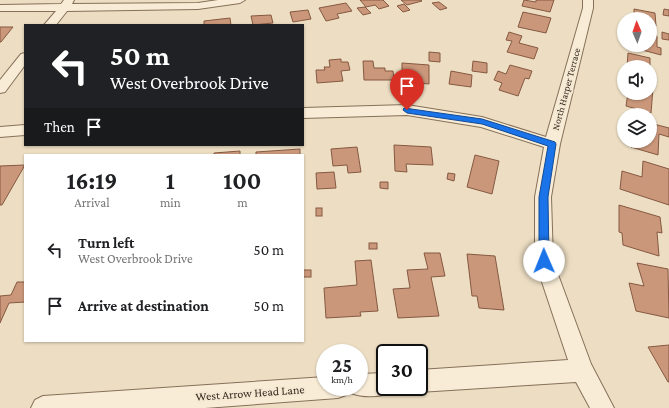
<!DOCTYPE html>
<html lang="en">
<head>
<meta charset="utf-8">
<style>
  body { margin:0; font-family:"Crimson Pro",serif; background:#f2f2f2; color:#202124; height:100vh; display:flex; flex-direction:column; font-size:15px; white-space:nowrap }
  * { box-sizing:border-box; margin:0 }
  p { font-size:13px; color:#757577 }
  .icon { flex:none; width:22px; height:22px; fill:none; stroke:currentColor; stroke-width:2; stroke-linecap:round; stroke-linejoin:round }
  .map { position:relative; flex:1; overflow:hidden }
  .side { position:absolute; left:24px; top:154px; width:280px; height:188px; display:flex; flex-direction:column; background:#fff; border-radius:0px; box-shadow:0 1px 3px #0004 }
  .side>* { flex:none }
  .banner { position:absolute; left:24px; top:24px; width:280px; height:122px; border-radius:0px; box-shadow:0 1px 3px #0004; background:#202124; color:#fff; overflow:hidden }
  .needle { width:26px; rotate:358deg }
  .tools { position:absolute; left:617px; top:12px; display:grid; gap:8px }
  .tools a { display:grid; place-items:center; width:40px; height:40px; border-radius:50%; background:#fff; box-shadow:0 1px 3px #0004; font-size:20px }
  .speed { position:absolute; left:316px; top:344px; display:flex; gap:8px; font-size:20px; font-weight:700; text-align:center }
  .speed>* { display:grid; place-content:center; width:52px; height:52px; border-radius:50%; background:#fff; box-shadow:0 1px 3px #0004; line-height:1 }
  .speed small { font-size:10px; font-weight:400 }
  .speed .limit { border:2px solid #111; border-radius:6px; background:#fff; color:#111 }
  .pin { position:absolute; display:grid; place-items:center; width:34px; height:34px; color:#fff; margin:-41px -17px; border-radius:50% 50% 50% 0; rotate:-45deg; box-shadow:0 0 4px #0007 }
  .pin .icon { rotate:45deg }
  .me { position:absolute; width:44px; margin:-22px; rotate:359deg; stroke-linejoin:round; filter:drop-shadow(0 0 3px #0008) }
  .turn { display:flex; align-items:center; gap:14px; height:84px; padding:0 20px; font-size:18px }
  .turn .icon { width:52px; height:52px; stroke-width:2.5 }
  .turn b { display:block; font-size:28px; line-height:34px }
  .then { display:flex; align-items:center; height:38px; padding:0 20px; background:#0003; gap:8px; font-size:15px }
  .eta { display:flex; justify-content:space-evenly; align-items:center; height:68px; text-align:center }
  .eta b { font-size:24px; font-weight:700; line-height:28px }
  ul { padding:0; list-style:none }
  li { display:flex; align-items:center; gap:12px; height:56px; padding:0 20px }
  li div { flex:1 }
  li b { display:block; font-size:15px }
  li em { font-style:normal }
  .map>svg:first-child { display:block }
  .building { fill:#ca977a; stroke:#855941 }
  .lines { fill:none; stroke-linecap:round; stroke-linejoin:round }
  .street-casing { stroke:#86705a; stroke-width:2 }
  .street { fill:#f8ecd6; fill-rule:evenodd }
  .route { fill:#1a73e8; stroke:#114b97 }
  .labels { text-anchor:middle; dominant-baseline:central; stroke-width:4; stroke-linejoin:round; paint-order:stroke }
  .street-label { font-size:10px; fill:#37291e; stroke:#f4e9d2 }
  .near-street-label { font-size:12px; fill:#37291e; stroke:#f4e9d2 }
</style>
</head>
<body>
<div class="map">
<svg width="669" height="408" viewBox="0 0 669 408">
  <rect width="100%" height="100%" fill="#eddec3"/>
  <!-- building -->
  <g class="building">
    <path d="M360 0H383L389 6 379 9 375 5 366 7Z"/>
    <path d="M401 0H421L422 1 407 5Z"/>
    <path d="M524 0 536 2V0H554L550 12 522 6Z"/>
    <path d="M439 2 447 8 440 10 432 3Z"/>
    <path d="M346 3 352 11 337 14 339 18 326 21 319 8Z"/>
    <path d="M404 4 410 10 403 12 397 6Z"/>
    <path d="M365 7 371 13 363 15 357 8Z"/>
    <path d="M634 9 655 13 656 26 650 25V19H637V16L634 15Z"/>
    <path d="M664 9 669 10V16L663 15Z"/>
    <path d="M308 10 311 19 293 22 290 12Z"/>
    <path d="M523 12 551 18 546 33 518 27Z"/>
    <path d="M271 15 273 23 253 25 251 16Z"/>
    <path d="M230 18 231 25H204V21Z"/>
    <path d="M0 27H13L1 42H0Z"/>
    <path d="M509 32 522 36 519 43 538 48 534 59 507 52 512 41 506 40Z"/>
    <path d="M662 32 669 34V40L662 39Z"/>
    <path d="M650 34 657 36V47L661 48V55L631 47V45H650Z"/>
    <path d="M429 52 440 53V62L429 61Z"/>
    <path d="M628 53 650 58V68L627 67Z"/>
    <path d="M341 59V62H348L350 70 341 71 343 81 317 83 316 70H325L324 67H330L329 60Z"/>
    <path d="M363 61H373L374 68H385V71H393L394 80H364Z"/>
    <path d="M473 61 487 63V73L472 71Z"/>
    <path d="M402 63 429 65V84L406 82V71H402Z"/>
    <path d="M510 65 532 71 529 79 525 78 518 96 499 90 502 83 494 80 498 71 506 74Z"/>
    <path d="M451 71 472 75 471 87 449 84Z"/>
    <path d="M650 87 653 88 651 113 626 106 628 93H650Z"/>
    <path d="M650 123 669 128V137L659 134 658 155 631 147 632 141H650Z"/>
    <path d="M394 145 431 147 433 165 406 164 407 172 395 171Z"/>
    <path d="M357 147 361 172 348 173 347 165 333 166 331 149Z"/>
    <path d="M300 149V155H256V152Z"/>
    <path d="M240 151V155H214V153Z"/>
    <path d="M475 155 499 161 492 194 467 187Z"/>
    <path d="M643 161 669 169V205L620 189 622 171 642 177Z"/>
    <path d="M25 165 2 205H0V166Z"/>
    <path d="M334 172 336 188 317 189 316 173Z"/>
    <path d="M448 173 455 174 454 181 447 179Z"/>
    <path d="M380 182H388V189L380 188Z"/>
    <path d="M619 205 660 217 662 233 657 232 659 256 623 245 622 233 619 232Z"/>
    <rect x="316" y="208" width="6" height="8"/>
    <rect x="369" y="243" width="8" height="6"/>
    <path d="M424 253H440L445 276 431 277 439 316 398 318 393 289 410 288 407 270 428 269Z"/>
    <path d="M467 254 495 256 504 310 479 308 477 296H472Z"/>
    <path d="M371 260 378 311 360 312 361 316 326 318 324 288 357 285 355 261Z"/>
    <path d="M637 263 668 269 669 318 636 311 629 283 644 286Z"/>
    <rect x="303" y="270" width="8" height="7"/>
    <path d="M17 282H25V302L9 303 0 323V296L11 295Z"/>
    <path d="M669 345V382H668L648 347Z"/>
  </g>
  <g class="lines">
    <defs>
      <g id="street">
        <path d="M64 0H74L72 4 198 3 218 0H245L240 3 198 9 67 11 56 25H44L56 11H0V5L61 4Z"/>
        <path d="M583 0H593V8L560 144 551 197 553 261 591 364 614 408H590L576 382 419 392 411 389 410 387H419V370L568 360 535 261V197L544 147 481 127 407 115 303 118V108L407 105 482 117 546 137 583 8Z"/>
        <path d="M25 53V65L5 92 0 93V80L21 54Z"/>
        <path d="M25 125V135L0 137V127Z"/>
        <path d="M385 373V387H395L393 392C380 397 364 398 351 393L349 388 346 395 338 398 205 408H31L35 400 43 396 325 377V387H359V374Z"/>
      </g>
    </defs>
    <!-- street casing -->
    <use href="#street" class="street-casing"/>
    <!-- street -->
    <use href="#street" class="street"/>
  </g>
  <!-- route -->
  <path class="route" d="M404 108 482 119 555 142 556 144 548 197 549 261 548 265 544 266 539 261V197L548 146 482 124 407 113 403 110Z"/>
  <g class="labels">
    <!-- street labels -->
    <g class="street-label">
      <text transform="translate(566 89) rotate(-75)">North Harper Terrace</text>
    </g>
    <!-- near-street labels -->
    <g class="near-street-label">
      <text transform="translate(250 393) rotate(-4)">West Arrow Head Lane</text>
    </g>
  </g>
</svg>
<div class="tools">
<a><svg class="needle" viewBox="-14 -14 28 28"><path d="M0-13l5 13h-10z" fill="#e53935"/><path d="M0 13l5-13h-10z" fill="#757577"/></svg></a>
<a><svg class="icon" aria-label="sound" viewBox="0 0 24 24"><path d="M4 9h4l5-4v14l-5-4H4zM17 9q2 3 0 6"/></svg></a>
<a><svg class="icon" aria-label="layers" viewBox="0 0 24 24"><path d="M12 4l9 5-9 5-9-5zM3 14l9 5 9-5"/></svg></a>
</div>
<div class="speed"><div>25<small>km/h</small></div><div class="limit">30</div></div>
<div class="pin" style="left:407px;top:110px;background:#d93025"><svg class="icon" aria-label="arrive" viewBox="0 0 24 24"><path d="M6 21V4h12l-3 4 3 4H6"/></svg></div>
<svg class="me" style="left:544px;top:261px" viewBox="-20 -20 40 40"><circle r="19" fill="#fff"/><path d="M0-13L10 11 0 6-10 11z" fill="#1a73e8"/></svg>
<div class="banner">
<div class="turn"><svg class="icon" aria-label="left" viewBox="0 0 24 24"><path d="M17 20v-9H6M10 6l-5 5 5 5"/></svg><div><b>50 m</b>West Overbrook Drive</div></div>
<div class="then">Then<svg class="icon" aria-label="arrive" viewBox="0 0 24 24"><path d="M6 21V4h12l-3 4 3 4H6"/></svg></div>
</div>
<section class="side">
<div class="eta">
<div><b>16:19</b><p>Arrival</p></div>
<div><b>1</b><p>min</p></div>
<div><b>100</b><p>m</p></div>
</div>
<ul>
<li><svg class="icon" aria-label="left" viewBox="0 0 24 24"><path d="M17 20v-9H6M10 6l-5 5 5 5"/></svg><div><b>Turn left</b><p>West Overbrook Drive</p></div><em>50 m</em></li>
<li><svg class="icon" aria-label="arrive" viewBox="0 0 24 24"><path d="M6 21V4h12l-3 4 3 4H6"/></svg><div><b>Arrive at destination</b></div><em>50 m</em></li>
</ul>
</section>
</div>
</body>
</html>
